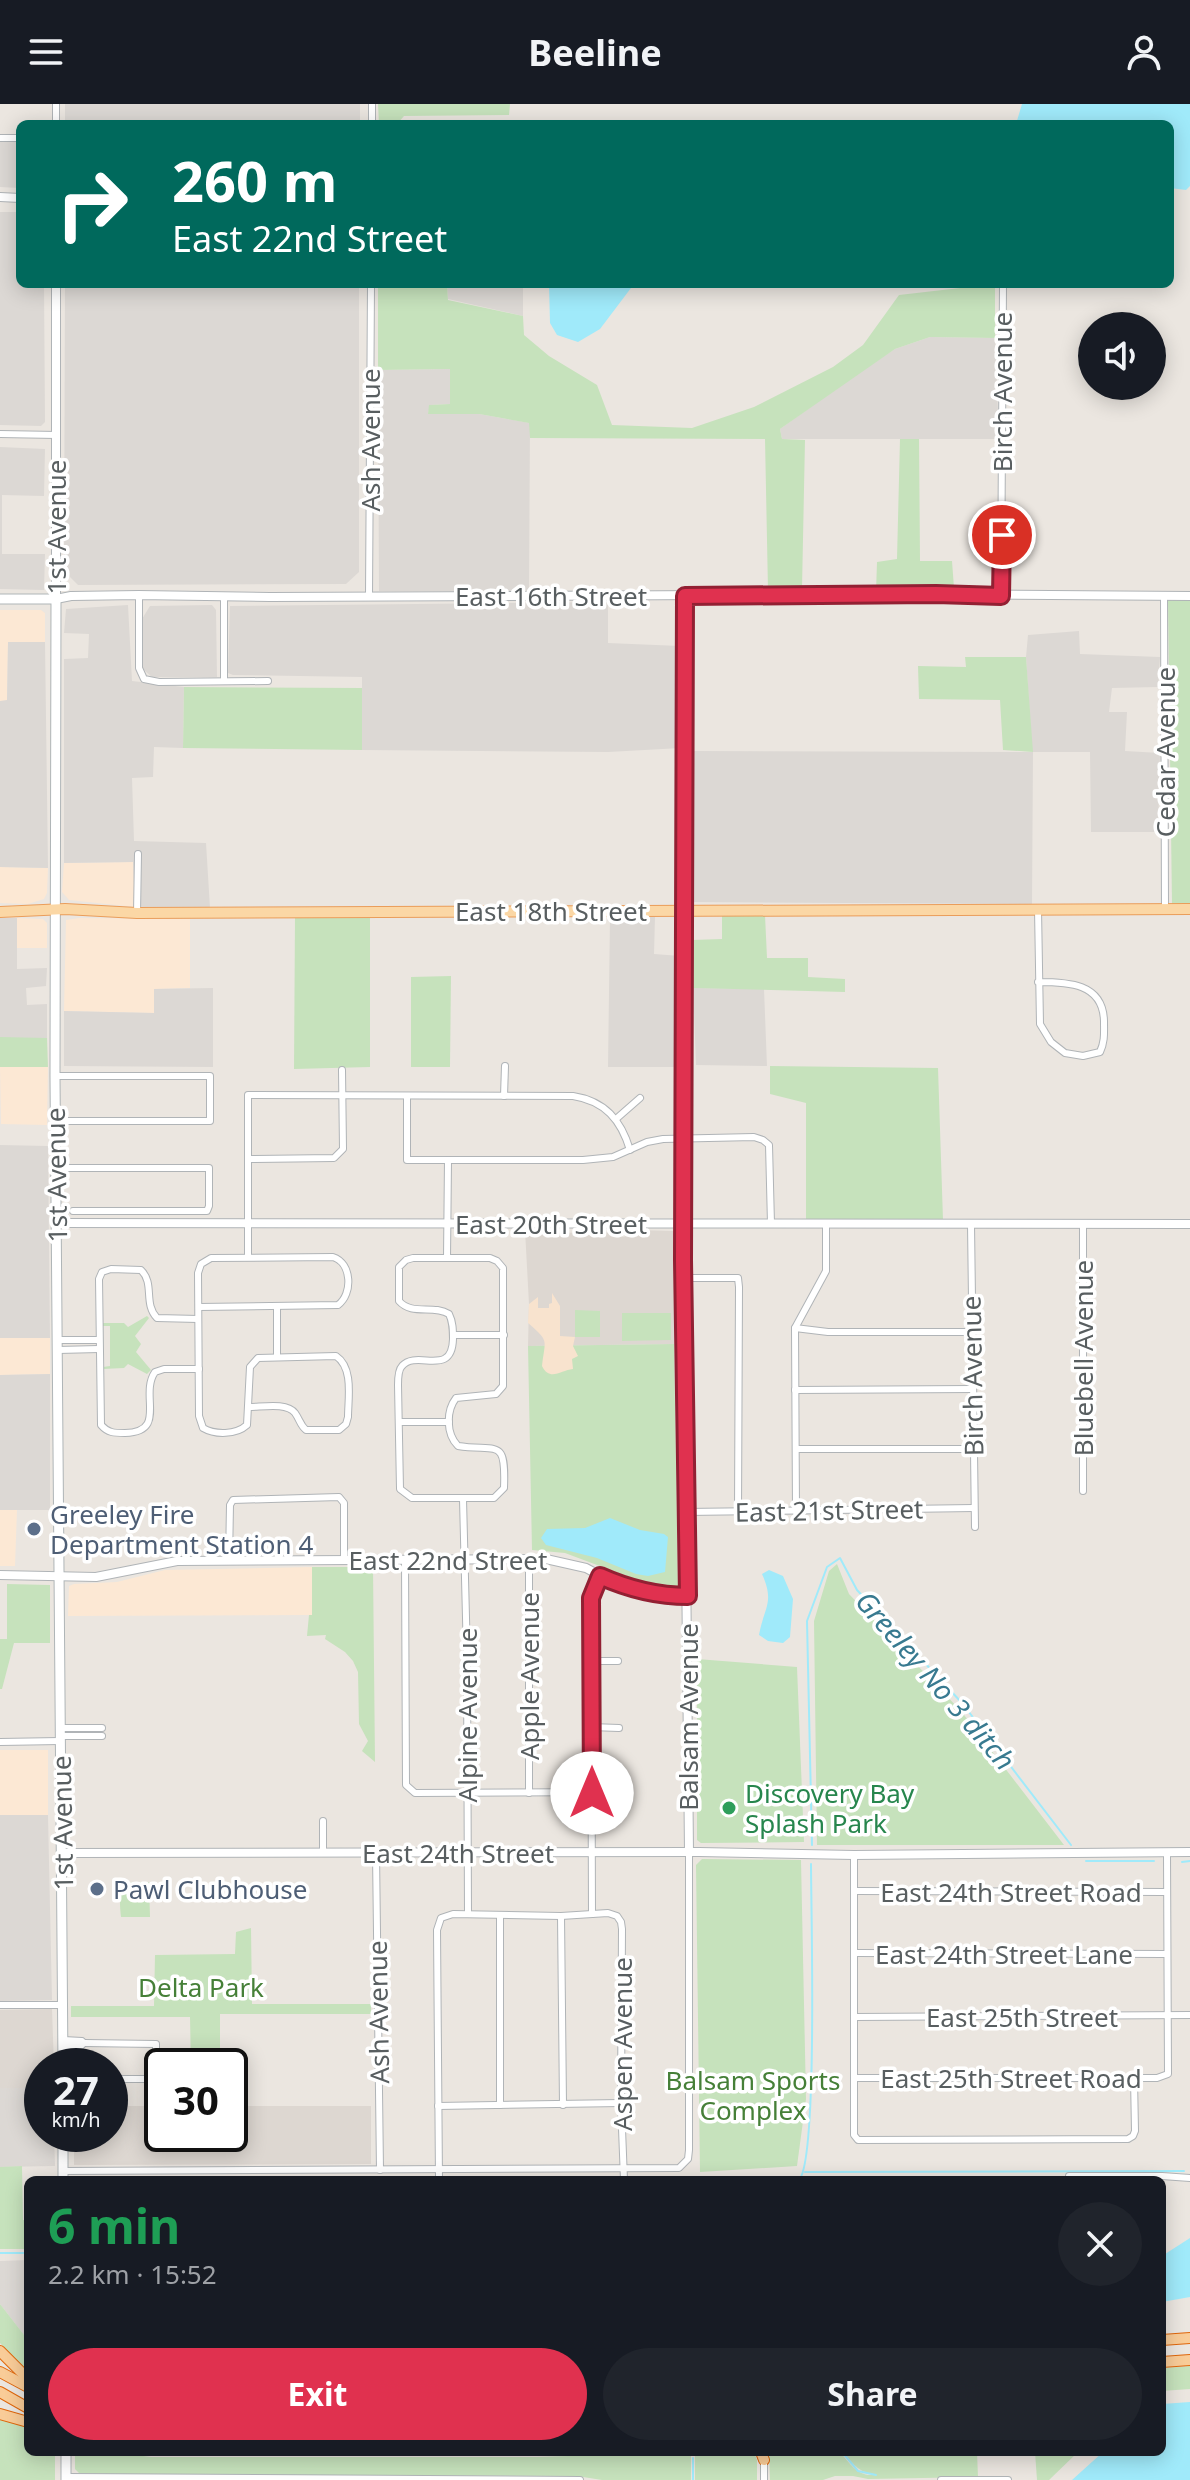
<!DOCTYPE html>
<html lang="en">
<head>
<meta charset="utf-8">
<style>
  body { margin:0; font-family:"Noto Sans",sans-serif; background:#20242c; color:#f1f3f6; height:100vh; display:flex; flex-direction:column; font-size:30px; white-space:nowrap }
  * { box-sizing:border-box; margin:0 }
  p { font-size:26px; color:#9ea1a6 }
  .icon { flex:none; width:44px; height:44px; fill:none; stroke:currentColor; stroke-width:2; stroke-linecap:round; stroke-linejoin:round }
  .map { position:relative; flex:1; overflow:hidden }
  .details { position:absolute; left:24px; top:2072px; width:1142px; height:280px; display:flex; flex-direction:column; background:#171b24; border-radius:12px; box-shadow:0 4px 20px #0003 }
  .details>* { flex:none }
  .banner { position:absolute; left:16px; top:16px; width:1158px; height:168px; border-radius:12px; box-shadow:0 4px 20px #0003; background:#00695c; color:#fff; overflow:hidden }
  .buttons { position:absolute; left:1078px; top:208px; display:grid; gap:16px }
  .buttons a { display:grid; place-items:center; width:88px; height:88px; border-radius:50%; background:#171b24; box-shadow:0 4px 20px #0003; font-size:40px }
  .speed { position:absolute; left:24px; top:1944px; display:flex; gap:16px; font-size:40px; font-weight:700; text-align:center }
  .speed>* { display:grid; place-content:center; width:104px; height:104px; border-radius:50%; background:#171b24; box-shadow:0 4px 20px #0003; line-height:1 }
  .speed small { font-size:20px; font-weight:400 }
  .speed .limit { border:4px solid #111; border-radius:12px; background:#fff; color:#111 }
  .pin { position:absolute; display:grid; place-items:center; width:68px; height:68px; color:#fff; margin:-34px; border:4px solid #fff; border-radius:50%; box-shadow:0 2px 8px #0007 }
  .me { position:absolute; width:88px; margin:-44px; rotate:0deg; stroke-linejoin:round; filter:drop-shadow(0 0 6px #0008) }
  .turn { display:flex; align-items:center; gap:28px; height:168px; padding:0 24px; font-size:36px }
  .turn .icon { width:104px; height:104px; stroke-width:2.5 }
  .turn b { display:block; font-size:56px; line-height:68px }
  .round { display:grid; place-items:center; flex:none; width:84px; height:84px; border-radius:42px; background:#20242c }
  .overview { display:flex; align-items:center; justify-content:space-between; height:136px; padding:0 24px }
  h1 { font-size:48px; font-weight:700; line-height:60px; color:#1e9e55 }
  .primary-button { display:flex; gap:16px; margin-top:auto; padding:16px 24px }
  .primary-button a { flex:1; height:92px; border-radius:48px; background:#e0314f; color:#fff; font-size:32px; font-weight:700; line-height:92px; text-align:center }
  .primary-button a+a { background:#20242c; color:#f1f3f6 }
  header { display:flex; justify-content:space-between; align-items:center; height:104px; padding:0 24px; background:#171b24; font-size:36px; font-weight:700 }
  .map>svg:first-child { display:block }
  .commercial { fill:#fce8d4 }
  .industrial { fill:#dcd8d4 }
  .education { fill:#ddd7d1 }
  .green { fill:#c6e2bc }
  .sand { fill:#f8e3ce }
  .water { fill:#a0eafa }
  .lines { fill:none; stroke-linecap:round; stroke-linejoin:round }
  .stream { stroke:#a0eafa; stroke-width:2 }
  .minor-casing { stroke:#b0b4b7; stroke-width:8 }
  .tertiary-casing { stroke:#b0b4b7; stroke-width:10 }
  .secondary-casing { stroke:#afb5b7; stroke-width:11 }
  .primary-casing { stroke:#ea9d5a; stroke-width:12 }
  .trunk-casing { stroke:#e0670b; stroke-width:12 }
  .minor { stroke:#fff; stroke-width:6 }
  .tertiary { stroke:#fff; stroke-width:8 }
  .secondary { stroke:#fff; stroke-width:9 }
  .primary { stroke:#fbd7a5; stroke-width:10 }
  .trunk { stroke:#f9cc98; stroke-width:10 }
  .route-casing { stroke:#922033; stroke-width:20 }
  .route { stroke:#e0314f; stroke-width:14 }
  .service-dot { fill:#5c6f8a; stroke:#fff; stroke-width:3 }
  .leisure-dot { fill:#2e9e5b; stroke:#fff; stroke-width:3 }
  .labels { text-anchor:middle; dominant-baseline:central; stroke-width:7; stroke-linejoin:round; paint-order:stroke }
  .street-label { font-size:26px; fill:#585e60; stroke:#fff }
  .service-label { font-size:26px; fill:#4e5e75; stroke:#fff; text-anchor:start }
  .leisure-label { font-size:26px; fill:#27864d; stroke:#fff; text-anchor:start }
  .park-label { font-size:26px; fill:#468038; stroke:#fff }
  .water-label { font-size:28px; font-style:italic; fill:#387a90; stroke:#fff }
</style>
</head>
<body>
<header><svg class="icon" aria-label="menu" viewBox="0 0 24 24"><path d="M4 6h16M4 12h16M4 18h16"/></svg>Beeline<svg class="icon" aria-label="person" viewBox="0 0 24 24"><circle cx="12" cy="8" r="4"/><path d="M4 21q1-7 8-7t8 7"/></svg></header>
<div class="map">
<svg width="1190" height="2376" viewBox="0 0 1190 2376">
  <rect width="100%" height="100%" fill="#ebe6e0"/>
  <!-- commercial -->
  <g class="commercial">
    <path d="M0 506H41L45 509V538L8 539 7 597H0Z"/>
    <path d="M134 758 135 803 69 796 62 788 64 759Z"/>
    <path d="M0 763 48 764 47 789 44 795 28 800 0 799Z"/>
    <path d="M17 814 43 815 47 819V844H17Z"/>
    <path d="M79 814 190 815V884L154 885V909L64 907 66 816Z"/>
    <path d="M0 963H48L47 1021 1 1020Z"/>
    <path d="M0 1234H50V1270L0 1271Z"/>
    <path d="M0 1406H17L15 1462H0Z"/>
    <path d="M312 1463V1511L68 1512 69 1482 74 1480 117 1478 165 1466Z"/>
    <rect x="0" y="1646" width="48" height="65"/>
  </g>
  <!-- industrial -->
  <g class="industrial">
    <rect x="65" y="0" width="295" height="20"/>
    <path d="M0 36H20V84L0 83Z"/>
    <path d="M0 108H20V180H44L45 318 41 322 0 321Z"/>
    <path d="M65 180H359V468L346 480 78 481 64 467Z"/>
    <path d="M447 180H523V212L448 195Z"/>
    <path d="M930 233 995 234 999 335H782L780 325 858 269 895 245Z"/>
    <path d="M450 265V300L430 301 428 310H479L530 319 529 487H379L378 266Z"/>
    <path d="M0 343 45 345 44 392 2 391V450H45L44 486 0 485Z"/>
    <path d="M608 498V539L680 542 681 644 608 648 362 646V573L233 571 228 569 230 502Z"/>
    <path d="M128 501 132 577 184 583 183 644 154 643 153 673 132 674 134 737 206 739 210 804 135 803 133 758 64 759V555L88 554 89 530 64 529 66 505Z"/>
    <path d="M212 501 216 506 217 573H152L143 565 142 515 150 502Z"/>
    <path d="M1079 527 1080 550 1160 553 1158 583 1112 584 1109 608H1127L1125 647 1160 649 1158 728H1091L1090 648H1033L1032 800 690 798 694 647 1032 648 1026 553 1028 531Z"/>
    <path d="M8 538H45L48 764 0 763V597L7 596Z"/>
    <path d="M655 813 654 850 680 852 675 963H608L610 814Z"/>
    <path d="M0 814H17V865L47 864 46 882 26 884 27 901 47 900V934H0Z"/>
    <path d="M213 884V963L64 962V907L154 909V885Z"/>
    <path d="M693 884 764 885 767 962 696 961Z"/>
    <path d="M0 1041 48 1042 50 1234H0Z"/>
    <path d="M50 1270V1406H0V1271Z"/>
    <path d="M0 1711H48L52 1896 0 1897Z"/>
    <path d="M0 1984H42V2030H54L55 2062 0 2063Z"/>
    <path d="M28 2156V2236L0 2200V2157Z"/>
  </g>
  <!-- education -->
  <g class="education">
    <path d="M550 1125 553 1129 619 1128 623 1133 630 1131 637 1126 673 1127 675 1131 674 1240 528 1242 529 1200 525 1126Z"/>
    <path d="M52 1905 54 1962H42V1984H0V1906Z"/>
    <path d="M110 2002H162V2030H230V2002H371V2060L74 2061V2030H110Z"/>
  </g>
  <!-- green -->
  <g class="green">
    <path d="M378 0H510L509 11 404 12 397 20H379Z"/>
    <path d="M378 180H447L448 196 523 212 524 231 549 252 597 281 612 321 692 324 754 303 833 263 863 241 899 191 995 180V234L930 233 895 245 780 325 782 335 805 336 802 485 768 486 765 335 530 334 529 319 479 310H428L429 301 450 300V265L378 266Z"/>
    <path d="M900 335H919L920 457H952L954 484 876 488 877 458 897 455Z"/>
    <path d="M1168 496H1190V799L1172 800Z"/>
    <path d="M965 553H1026L1033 648 1003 646 1000 596 919 595 918 562 966 563Z"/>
    <path d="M184 583 362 584V646L183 644Z"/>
    <path d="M722 811H765L767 854H808V873L845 875V888L693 884 692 836 722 835Z"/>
    <path d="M295 812 370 813V963L294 965Z"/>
    <path d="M451 872 450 963H411V873Z"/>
    <path d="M0 933 47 934 48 963H0Z"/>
    <path d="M770 962 938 964 943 1116 806 1115V999L770 990Z"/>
    <path d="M575 1206 600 1207V1233H575Z"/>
    <path d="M622 1209H671V1236L622 1237Z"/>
    <path d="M147 1212 149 1214 135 1232 141 1240 136 1248 151 1266 147 1270 128 1260 124 1264 103 1265V1263L110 1262V1222H102V1219H124L128 1223Z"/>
    <path d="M674 1240 678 1483 653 1482 565 1449 532 1446 528 1242Z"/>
    <path d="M837 1460 849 1490 961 1607 1064 1741H817L814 1517 829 1467Z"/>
    <path d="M312 1463H373L375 1658 362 1647 368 1637 359 1620 358 1568 353 1557 345 1548 325 1535 326 1531 307 1532 309 1511H312Z"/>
    <path d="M7 1480 50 1481V1539H14L2 1585H0V1535H7Z"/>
    <path d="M697 1555 797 1563 804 1738 701 1739 697 1736Z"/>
    <path d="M702 1755 801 1756 806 1995 797 2062 700 2068 696 1761Z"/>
    <path d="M132 1778H149L150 1813H121C120 1799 117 1786 132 1778Z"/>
    <path d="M251 1824 252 1900H371V1910H220V1962H191L190 1913H71V1902H154L155 1851 235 1850 236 1828Z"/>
    <path d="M22 2062 23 2116 28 2117V2145H0V2063Z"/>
    <path d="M0 2200 28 2236V2269L0 2239Z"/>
    <path d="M1190 2262V2285L1162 2287V2264Z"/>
    <path d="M0 2315 28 2323V2348H55V2376H0Z"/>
    <path d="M77 2348H111L151 2353H537L691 2348V2376H602L577 2372 107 2370 79 2369 75 2365V2351Z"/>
    <path d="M695 2348H754L757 2356V2376H695Z"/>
    <path d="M769 2348H840C851 2361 860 2375 877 2370 860 2370 854 2361 843 2348H977L978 2373 868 2375 853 2372H835L823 2376H770Z"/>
    <path d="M1035 2348H1078L1049 2376H1037Z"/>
  </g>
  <!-- sand -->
  <path class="sand" d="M552 1189 560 1202V1232L575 1233 573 1242 578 1252 572 1255 573 1265C561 1266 550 1278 542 1262 545 1235 550 1238 528 1219L529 1200 538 1193V1204H549V1200L552 1199Z"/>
  <!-- water -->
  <g class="water">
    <path d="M1022 0H1190V82L1186 86 1170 84V20H1016Z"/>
    <path d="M549 180H634L600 225 578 238 557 231 550 219Z"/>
    <path d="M610 1414 640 1426 664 1430 668 1433 665 1468 648 1472 636 1470 597 1454 546 1441 541 1434 547 1425 585 1424Z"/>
    <path d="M769 1466 783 1472 793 1495 790 1533 783 1539 768 1537 759 1531C764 1503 775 1499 762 1470Z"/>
    <path d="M1190 2134V2193L1162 2198V2152Z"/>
    <path d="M1190 2298V2376H1072L1103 2348H1162V2300Z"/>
  </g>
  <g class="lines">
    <!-- stream -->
    <g class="stream">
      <path d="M812 1741 807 1517 827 1463 840 1454 857 1486 962 1599 1071 1741"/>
      <path d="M1086 1757H1154"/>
      <path d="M1182 1758 1190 1757"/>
      <path d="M805 2068 1184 2067"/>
      <path d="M799 2076C818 2056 811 1804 811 1760"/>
      <path d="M0 2149H28"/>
      <path d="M842 2348 858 2367 876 2371"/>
      <path d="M693 2376V2354"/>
    </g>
    <defs>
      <g id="minor">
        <path d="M56 20V0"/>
        <path d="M372 20V0"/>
        <path d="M0 34H20"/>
        <path d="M0 330 57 331"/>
        <path d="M139 491V564L144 575 159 578 268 577"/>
        <path d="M1001 492 1003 180"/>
        <path d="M1164 492 1165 805"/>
        <path d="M369 493 371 180"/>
        <path d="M224 577V493"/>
        <path d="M137 809 138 750"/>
        <path d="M1038 878C1068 878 1103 879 1104 917 1104 929 1105 937 1100 948L1083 952 1065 949 1051 938 1040 920 1038 805"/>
        <path d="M55 972H210V1017H56"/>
        <path d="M407 992V1056H583L613 1053 647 1038 663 1035 754 1033 763 1036 769 1041 771 1120"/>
        <path d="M504 992 505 962"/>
        <path d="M616 1015 640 994"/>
        <path d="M248 1055 334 1054 343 1045 342 966"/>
        <path d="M56 1064H209V1102L207 1107H73"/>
        <path d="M971 1120 975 1423"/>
        <path d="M1083 1120V1387"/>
        <path d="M248 1153V991L573 992C605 997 621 1016 630 1046"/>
        <path d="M413 1154H490L497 1157 503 1164V1282L496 1290 456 1294C446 1307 446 1330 458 1342 498 1348 506 1333 504 1384L494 1394H412L400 1385 398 1281C398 1275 398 1266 402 1262 417 1245 452 1274 453 1235 453 1226 453 1218 449 1210 433 1200 412 1212 399 1197V1163L406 1156Z"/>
        <path d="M447 1154 448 1056"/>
        <path d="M684 1174H738L739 1183 738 1408"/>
        <path d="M199 1203 338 1201C353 1190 352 1159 333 1153L211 1154 201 1160 198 1169 199 1312 203 1324C215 1331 236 1331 247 1321L250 1263 258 1254 336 1252C354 1264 348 1295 348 1313L346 1320 339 1326H306C300 1321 300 1316 295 1309 287 1298 262 1303 249 1303"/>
        <path d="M277 1203V1253"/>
        <path d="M198 1215 157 1214C143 1199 155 1180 141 1166L111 1165 102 1168 99 1175 101 1321C108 1329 114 1329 125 1329 168 1328 139 1291 155 1268L164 1265H199"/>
        <path d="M795 1224 828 1228H972"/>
        <path d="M453 1231H504"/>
        <path d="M58 1236H99"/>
        <path d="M58 1246 99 1245"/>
        <path d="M795 1286 973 1285"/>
        <path d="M399 1318H449"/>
        <path d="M796 1345H973"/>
        <path d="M463 1395 467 1553 468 1810"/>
        <path d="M685 1408 974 1404"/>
        <path d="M796 1408 795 1224 826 1167V1120"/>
        <path d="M405 1455 406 1681 415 1689 621 1688"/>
        <path d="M529 1455V1689"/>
        <path d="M229 1456 230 1401 233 1396 339 1393 344 1399V1455"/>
        <path d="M591 1557H618"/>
        <path d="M591 1623 619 1624"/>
        <path d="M61 1624H102"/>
        <path d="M61 1632H102"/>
        <path d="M0 1638 60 1637"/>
        <path d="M323 1717V1749"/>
        <path d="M376 1749 380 2066"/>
        <path d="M854 1751V2031L858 2036 1128 2035 1133 2032 1135 2027 1134 1974"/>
        <path d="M855 1787 1167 1788"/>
        <path d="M592 1810 591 1494 600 1472"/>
        <path d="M500 1811V2001"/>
        <path d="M561 1812 563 2001"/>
        <path d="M855 1849 1167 1850"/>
        <path d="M0 1901H63"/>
        <path d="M854 1913 1190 1911"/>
        <path d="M63 1936 82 1937 84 1939 81 1942H63"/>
        <path d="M84 1939 156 1940V1975H110"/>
        <path d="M854 1974H1157L1168 1970 1167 1750"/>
        <path d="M438 2002 621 1999"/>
        <path d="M63 2067 679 2064 688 2055 689 2046V1748"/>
        <path d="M439 2076 437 1826 441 1814 453 1810 561 1812 608 1809 617 1812 621 1818 622 1825 621 1999 624 2076"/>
        <path d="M1069 2076V2072H1162L1190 2074"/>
        <path d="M66 2373 580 2376"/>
        <path d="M764 2376V2356"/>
        <path d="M941 2376H1008"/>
      </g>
      <g id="tertiary">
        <path d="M0 93 20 94"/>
        <path d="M56 180V495L71 492 139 491 270 493 936 490 1190 492"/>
        <path d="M685 492 683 1156 689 1748"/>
        <path d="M56 1119 1190 1120"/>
        <path d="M0 1471 96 1473 177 1457 546 1455 586 1464 612 1478 637 1487 668 1492H688"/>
        <path d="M63 1749 699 1748 854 1751 1190 1748"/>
      </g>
      <g id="secondary">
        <path d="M0 495H56L55 972 63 1962"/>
        <path d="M63 2076V2030"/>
        <path d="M66 2348V2376"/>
      </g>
      <path id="primary" d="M0 808 65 805 137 809 1190 805"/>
      <g id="trunk">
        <path d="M1162 2236 1190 2234"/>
        <path d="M0 2247 28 2275"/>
        <path d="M1162 2258 1190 2256"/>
        <path d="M0 2268 28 2283"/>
        <path d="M0 2288 28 2304"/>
        <path d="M0 2310 28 2318"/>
        <path d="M761 2348 764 2356"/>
      </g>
    </defs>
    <!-- minor casing -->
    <use href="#minor" class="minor-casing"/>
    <!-- tertiary casing -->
    <use href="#tertiary" class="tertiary-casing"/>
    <!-- secondary casing -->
    <use href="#secondary" class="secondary-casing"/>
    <!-- primary casing -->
    <use href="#primary" class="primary-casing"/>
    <!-- trunk casing -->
    <use href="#trunk" class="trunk-casing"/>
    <!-- minor -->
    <use href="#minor" class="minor"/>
    <!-- tertiary -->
    <use href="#tertiary" class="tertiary"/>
    <!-- secondary -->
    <use href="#secondary" class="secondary"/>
    <!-- primary -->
    <use href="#primary" class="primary"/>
    <!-- trunk -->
    <use href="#trunk" class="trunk"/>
  </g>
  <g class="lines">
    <defs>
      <path id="route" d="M592 1689 591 1494 600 1472C629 1485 656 1492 688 1492L683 1156 685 492 936 490 1001 492 1002 431"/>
    </defs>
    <!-- route casing -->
    <use href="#route" class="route-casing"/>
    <!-- route -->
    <use href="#route" class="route"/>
  </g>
  <!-- markers -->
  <g class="service-dot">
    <circle cx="34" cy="1425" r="8"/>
    <circle cx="97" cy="1785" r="8"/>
  </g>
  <circle class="leisure-dot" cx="729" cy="1704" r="8"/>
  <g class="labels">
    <!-- street labels -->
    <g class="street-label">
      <text transform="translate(1002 288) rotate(-90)">Birch Avenue</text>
      <text transform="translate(370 336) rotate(-90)">Ash Avenue</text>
      <text transform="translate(56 423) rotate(-90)">1st Avenue</text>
      <text x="551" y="492">East 16th Street</text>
      <text transform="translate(1165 648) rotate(-90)">Cedar Avenue</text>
      <text x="551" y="807">East 18th Street</text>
      <text transform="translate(56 1071) rotate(-91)">1st Avenue</text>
      <text x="551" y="1120">East 20th Street</text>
      <text transform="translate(1083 1254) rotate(-90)">Bluebell Avenue</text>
      <text transform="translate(972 1272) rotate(-91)">Birch Avenue</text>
      <text transform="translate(829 1406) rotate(-1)">East 21st Street</text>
      <text x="448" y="1456">East 22nd Street</text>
      <text transform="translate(529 1572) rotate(-90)">Apple Avenue</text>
      <text transform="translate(467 1611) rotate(-90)">Alpine Avenue</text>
      <text transform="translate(688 1613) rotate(-90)">Balsam Avenue</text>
      <text transform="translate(62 1719) rotate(-91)">1st Avenue</text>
      <text x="458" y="1749">East 24th Street</text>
      <text x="1011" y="1788">East 24th Street Road</text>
      <text x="1004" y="1850">East 24th Street Lane</text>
      <text transform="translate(378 1908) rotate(-91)">Ash Avenue</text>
      <text x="1022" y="1913">East 25th Street</text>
      <text transform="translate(622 1940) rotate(-90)">Aspen Avenue</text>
      <text x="1011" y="1974">East 25th Street Road</text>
    </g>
    <!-- service labels -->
    <g class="service-label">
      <text x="50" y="1410">Greeley Fire<tspan x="50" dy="30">Department Station 4</tspan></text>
      <text x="113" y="1785">Pawl Clubhouse</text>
    </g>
    <!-- leisure labels -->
    <g class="leisure-label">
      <text x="745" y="1689">Discovery Bay<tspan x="745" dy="30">Splash Park</tspan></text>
    </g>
    <!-- park labels -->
    <g class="park-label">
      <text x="201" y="1883">Delta Park</text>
      <text x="753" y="1976">Balsam Sports<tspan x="753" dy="30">Complex</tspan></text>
    </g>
    <!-- water labels -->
    <g class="water-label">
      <text transform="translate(936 1576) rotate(49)">Greeley No 3 ditch</text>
    </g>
  </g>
</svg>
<div class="buttons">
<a><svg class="icon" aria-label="sound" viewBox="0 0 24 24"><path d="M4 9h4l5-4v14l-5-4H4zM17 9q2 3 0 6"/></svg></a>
</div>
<div class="speed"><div>27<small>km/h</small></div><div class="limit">30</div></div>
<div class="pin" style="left:1002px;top:431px;background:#d93025"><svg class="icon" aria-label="arrive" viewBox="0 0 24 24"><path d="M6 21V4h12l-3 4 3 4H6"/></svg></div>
<svg class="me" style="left:592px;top:1689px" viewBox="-20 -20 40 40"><circle r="19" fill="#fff"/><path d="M0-13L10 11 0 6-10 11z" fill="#e0314f"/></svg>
<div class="banner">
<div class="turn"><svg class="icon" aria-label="right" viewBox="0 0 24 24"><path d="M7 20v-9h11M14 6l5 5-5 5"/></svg><div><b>260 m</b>East 22nd Street</div></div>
</div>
<section class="details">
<div class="overview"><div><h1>6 min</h1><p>2.2 km · 15:52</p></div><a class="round"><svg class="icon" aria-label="close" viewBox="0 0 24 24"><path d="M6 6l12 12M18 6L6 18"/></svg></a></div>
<div class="primary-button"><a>Exit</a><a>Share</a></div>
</section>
</div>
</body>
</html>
